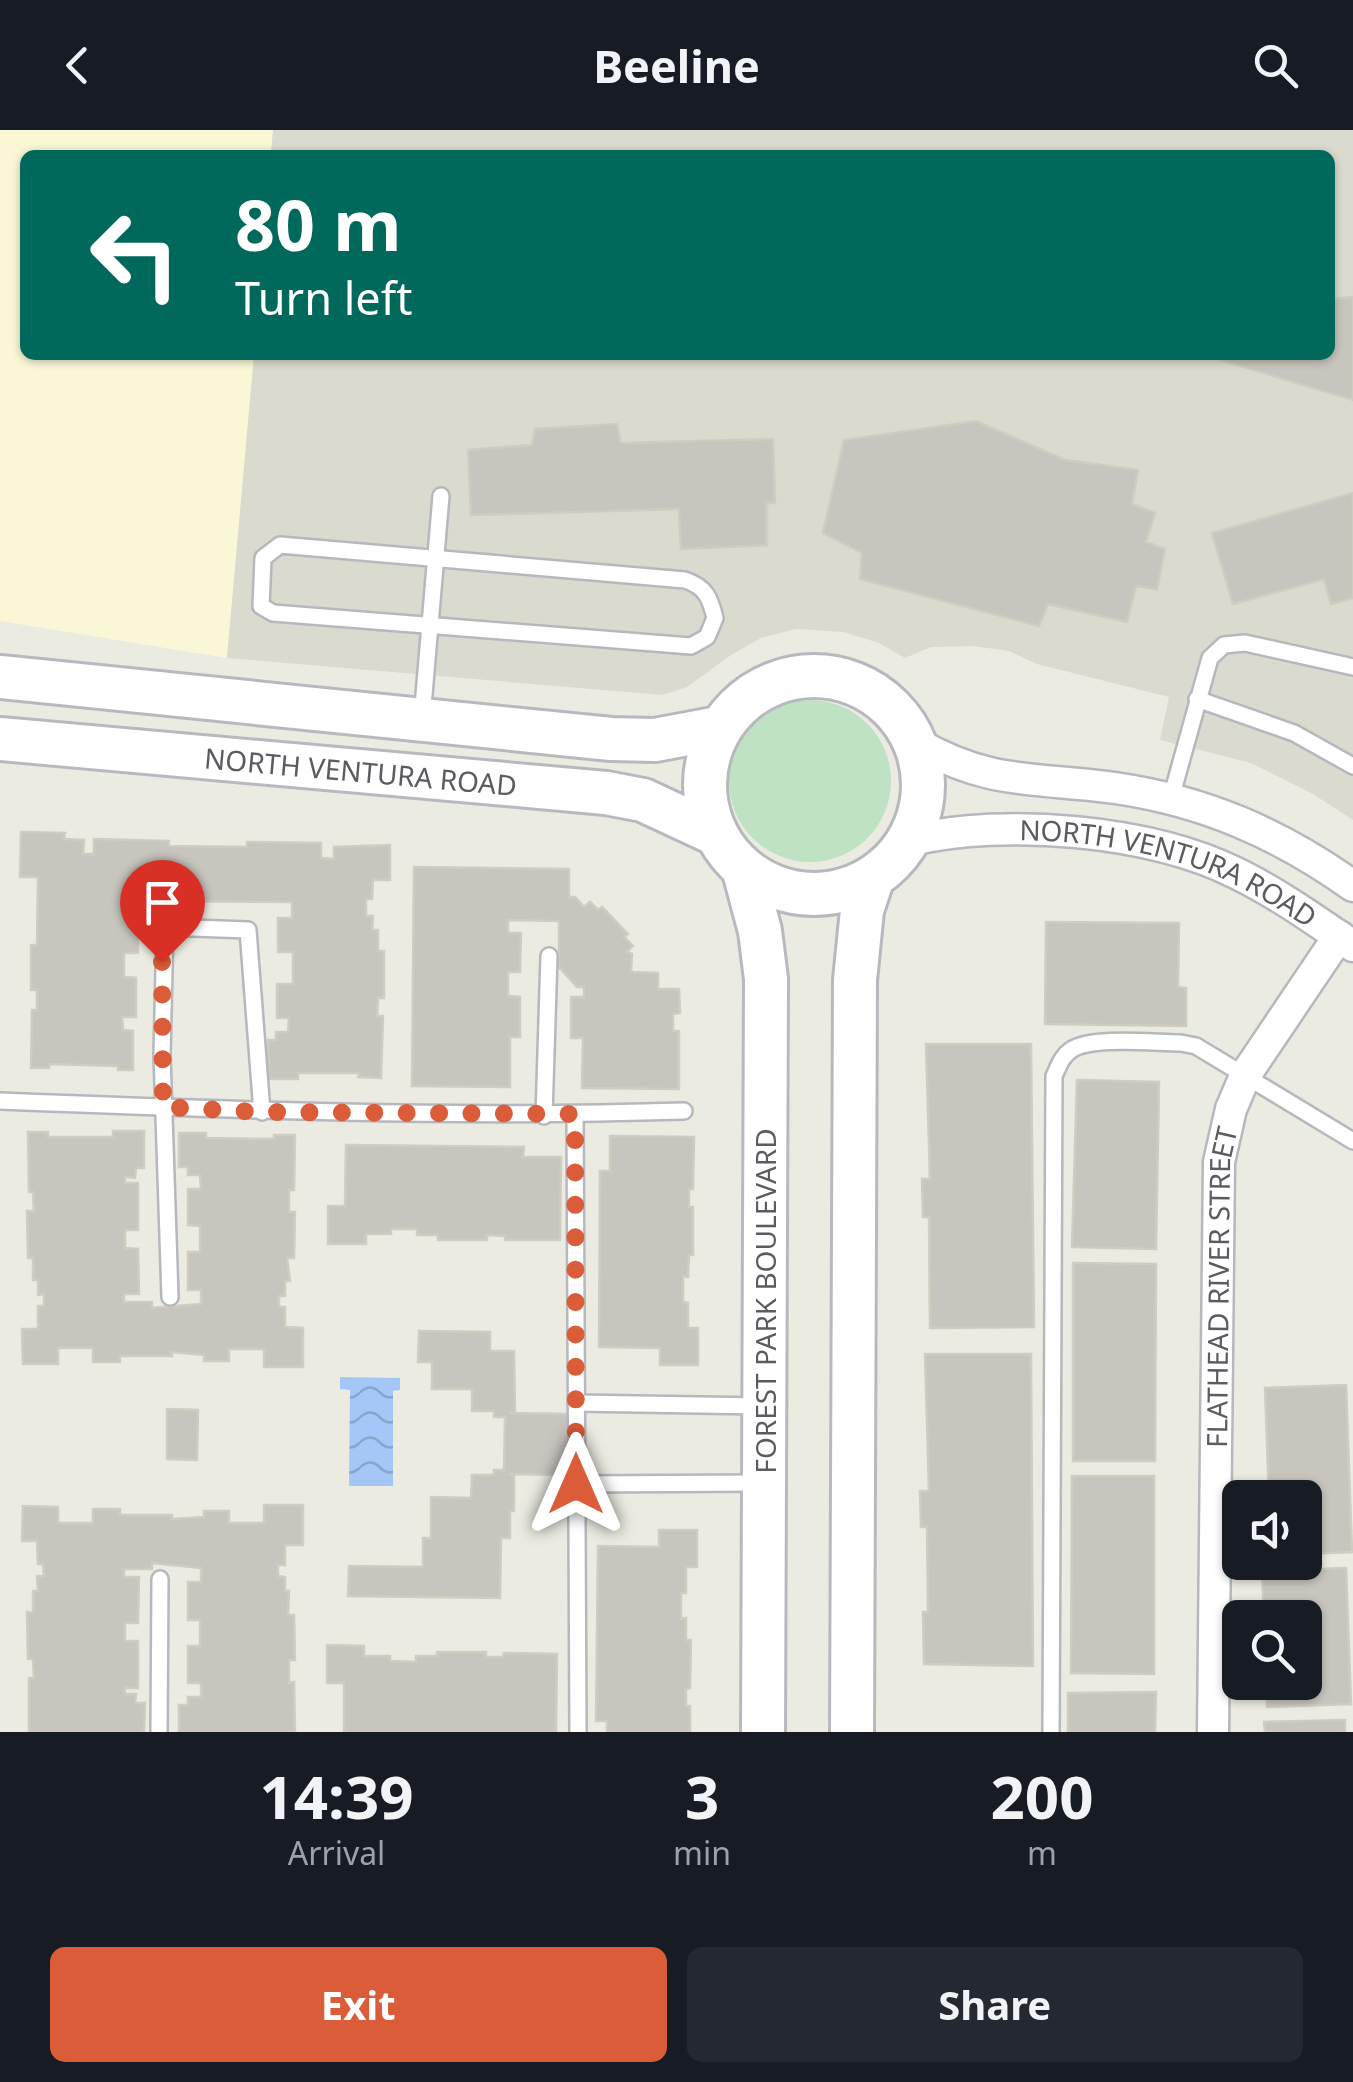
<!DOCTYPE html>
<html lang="en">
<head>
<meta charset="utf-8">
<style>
  body { margin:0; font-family:"Noto Sans",sans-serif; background:#242831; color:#f1f3f6; height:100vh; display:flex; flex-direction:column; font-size:38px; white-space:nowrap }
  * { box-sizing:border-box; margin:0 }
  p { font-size:32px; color:#9ea1a6 }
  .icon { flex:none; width:55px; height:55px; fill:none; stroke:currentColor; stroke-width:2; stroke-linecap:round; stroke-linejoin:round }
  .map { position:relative; height:1602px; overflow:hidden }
  .details { display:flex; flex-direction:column; background:#171b24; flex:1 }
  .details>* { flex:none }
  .top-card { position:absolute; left:20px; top:20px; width:1315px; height:210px; border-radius:15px; box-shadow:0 2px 8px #0004; background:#00695c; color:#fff; overflow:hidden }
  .tools { position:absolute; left:1222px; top:1350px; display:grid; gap:20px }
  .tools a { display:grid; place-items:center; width:100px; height:100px; border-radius:15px; background:#171b24; box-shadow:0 2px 8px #0004; font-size:50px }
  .pin { position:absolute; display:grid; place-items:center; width:85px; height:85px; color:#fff; margin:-102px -42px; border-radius:50% 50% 50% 0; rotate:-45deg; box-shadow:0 0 10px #0007 }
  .pin .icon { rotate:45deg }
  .me { position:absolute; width:110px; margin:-55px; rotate:0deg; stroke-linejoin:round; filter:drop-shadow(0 0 8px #0008) }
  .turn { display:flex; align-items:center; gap:35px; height:210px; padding:0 50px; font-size:45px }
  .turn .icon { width:130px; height:130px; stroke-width:2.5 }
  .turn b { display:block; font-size:70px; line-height:85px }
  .eta { display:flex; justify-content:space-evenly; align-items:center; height:170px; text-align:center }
  .eta b { font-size:60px; font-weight:700; line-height:70px }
  .button { display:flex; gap:20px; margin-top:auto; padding:20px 50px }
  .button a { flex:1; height:115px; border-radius:15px; background:#db5c38; color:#fff; font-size:40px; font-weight:700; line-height:115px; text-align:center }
  .button a+a { background:#242831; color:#f1f3f6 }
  header { display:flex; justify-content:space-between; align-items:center; height:130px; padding:0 50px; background:#171b24; font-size:45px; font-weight:700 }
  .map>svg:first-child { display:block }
  .commercial { fill:#faf7d7 }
  .education { fill:#dbdacf }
  .green { fill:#bfe1c4 }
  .water { fill:url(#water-waves) }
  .building { fill:#c7c5be; stroke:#cfcdc0; stroke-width:2.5 }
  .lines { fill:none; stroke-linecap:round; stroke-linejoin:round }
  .lane-casing { stroke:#b7b8bd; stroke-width:20 }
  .street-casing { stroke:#b7b8bd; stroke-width:35 }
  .secondary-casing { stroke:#b7b9bf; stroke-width:48 }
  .lane { stroke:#fff; stroke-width:15 }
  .street { stroke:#fff; stroke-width:30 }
  .secondary { stroke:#fff; stroke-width:42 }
  .route { stroke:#db5c38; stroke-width:18; stroke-dasharray:0 32.4 }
  .labels { text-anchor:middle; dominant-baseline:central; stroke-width:8; stroke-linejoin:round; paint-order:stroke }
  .street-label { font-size:28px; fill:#5a5c61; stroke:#fff }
</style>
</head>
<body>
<header><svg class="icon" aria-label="back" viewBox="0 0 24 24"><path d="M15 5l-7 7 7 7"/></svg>Beeline<svg class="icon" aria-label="search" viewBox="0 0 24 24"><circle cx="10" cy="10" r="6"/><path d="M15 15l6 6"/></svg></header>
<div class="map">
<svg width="1353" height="1602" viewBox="0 0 1353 1602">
  <defs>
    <pattern id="water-waves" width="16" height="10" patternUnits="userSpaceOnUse" patternTransform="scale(2.5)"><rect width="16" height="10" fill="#a5c7f8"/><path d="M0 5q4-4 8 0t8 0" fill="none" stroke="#89a5cc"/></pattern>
  </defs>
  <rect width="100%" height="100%" fill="#ebebe1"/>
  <!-- commercial -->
  <path class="commercial" d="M0 0H273L271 25H25V225H254L227 528 0 491Z"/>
  <!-- education -->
  <path class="education" d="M273 0H1353V690L1313 664 1251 633 1160 610 1169 567 1037 534 1009 521 973 516 931 517 905 528 879 513 844 502 796 499 761 508 731 525 687 557 662 565 227 528 254 225H1330V25H271Z"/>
  <!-- green -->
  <circle class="green" cx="810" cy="651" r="81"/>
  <!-- water -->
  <path class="water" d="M340 1247 400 1248V1260L393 1261V1356H349L350 1260 340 1259Z"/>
  <!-- building -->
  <g class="building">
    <path d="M1353 167V270L1204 225H1330V169Z"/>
    <path d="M976 291 1065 330 1138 340 1132 374 1155 383 1146 412 1165 419 1157 459 1136 456 1127 492 1048 474 1039 496 860 449 862 423 823 403 844 310Z"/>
    <path d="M617 294 621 313 773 309 775 373H767V415L681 419 679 379 471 385 468 320 532 315 535 299Z"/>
    <path d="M1353 363V468L1331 474 1324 449 1233 474 1212 403Z"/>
    <path d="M21 702 65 703 64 709 84 710 83 724H94V709L169 711V716L247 717V712L321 713V728L334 729V717L390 715V750H373L372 769H366V786H373L372 800H378V821H384V868H378L377 886H383L381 948 358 947 360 943H298V949H268V910H276V902H288L289 888H277V854H293V822H278V788H292V772L126 771V782H138V823H124V847L136 848V887H122L123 900 133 901V940H118V936L49 934V938H31L32 880H37V860H31V815H37L38 747H20Z"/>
    <path d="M414 737 569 739V767H575L584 777 590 772 598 780 602 777 628 804 624 807 633 816 627 821 632 824 631 842 658 843V859H679L680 883 673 884V901H679V959L582 958 583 908H571V867H584V857H577L559 837V791L508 790V803H521L520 842H508V866L520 867V907H510V957L412 956Z"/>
    <path d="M1046 792 1179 793 1178 857 1186 858V896L1045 894Z"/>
    <path d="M926 914H1031L1034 1197 930 1198 929 1087H923L922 1049H930Z"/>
    <path d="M1077 950 1159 952 1156 1119 1072 1117Z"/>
    <path d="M113 1001H144V1038H136L135 1048 125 1047V1053H138V1100H125V1118L138 1119 139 1164H124V1172H152V1178L201 1174V1160H188V1122H200V1096L188 1095V1059H201L200 1045H188V1037H179V1003H206V1008L274 1009V1005H295L294 1060H289V1082H295L294 1128H287L290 1151H285V1166H279V1177H285V1197L303 1198V1237H264V1219H229V1231H204V1225L172 1222V1226H120V1232H93V1218H58V1234H23L22 1199H38V1176H44V1164L38 1165V1150H33V1128H28L27 1081H34L33 1062H29L28 1002H48V1007H113Z"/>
    <path d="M610 1006 694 1007 693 1059H689V1077H693V1125H689L688 1147 683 1146V1172L688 1173V1198H698V1235H660V1218L599 1217 600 1041H610Z"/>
    <path d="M346 1015 524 1017 523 1027H561L560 1110H505V1106L487 1105V1110H438V1105H417V1099H391V1104H366V1114H328V1076H345Z"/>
    <path d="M1073 1133 1156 1134 1155 1331H1073Z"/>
    <path d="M419 1201 490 1202V1221H514L515 1282 509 1283 568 1284 567 1345 509 1344 514 1346V1381H510V1408H501L500 1468 348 1466 349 1436 423 1437V1408H431V1367L471 1368 472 1345H494V1340H504L505 1287H494V1281H472V1259H432V1232H418Z"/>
    <path d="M925 1224H1031L1033 1536 924 1534 923 1482H928L927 1397H921L920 1361H929Z"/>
    <path d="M1346 1255 1352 1422 1305 1424V1368H1269L1265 1258Z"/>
    <path d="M167 1279 198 1280 197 1330 167 1329Z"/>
    <path d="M1072 1346H1154V1544L1071 1543Z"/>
    <path d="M264 1375H303V1415H285V1435H278V1446L285 1447V1461H289L288 1485H294L295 1530H289V1553L294 1552 295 1602H179V1575H188V1567H201V1553H188V1516H200V1490H188V1452H201V1438L152 1433V1439H124V1447H139L138 1493H125V1511H138V1558H125V1564H136L135 1573H145L144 1602H29V1548H34L33 1529H28L27 1482 33 1483V1461H38L37 1446H44L43 1434H38L37 1411H22L23 1376 58 1377V1393H93V1379H120V1385H172V1389L204 1387V1381H229V1393H264Z"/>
    <path d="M659 1400H697V1437H686V1463H681V1489L686 1488V1510H691L690 1558 686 1559V1576H690V1602H607V1591H596L598 1416 659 1417Z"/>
    <path d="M1346 1438 1351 1574 1267 1577 1266 1552H1305V1488H1264L1262 1441Z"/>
    <path d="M327 1515 364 1516V1526H390V1531L416 1532V1526H437V1522H486V1527H503L504 1523 557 1524 556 1602H344V1553H327Z"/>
    <path d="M1156 1562 1155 1602H1068V1563Z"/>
    <path d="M1345 1590V1602H1265L1264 1592Z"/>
  </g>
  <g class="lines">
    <defs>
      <g id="lane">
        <path d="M280 415 685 450C706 457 710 468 715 488L707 507 691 516 273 483 261 476 263 428Z"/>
        <path d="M1197 569 1294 603 1353 636"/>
        <path d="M422 588 441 366"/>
        <path d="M1171 668 1210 528 1224 515 1245 513 1353 537"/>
        <path d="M0 971C228 980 455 988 684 981"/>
        <path d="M575 985 578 1602"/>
        <path d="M544 986 549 826"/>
        <path d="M170 1167 162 925 165 797 248 800 262 982"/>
        <path d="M576 1273 761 1276"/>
        <path d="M577 1354 763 1353"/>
        <path d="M159 1602 160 1449"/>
        <path d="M1051 1602 1054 946C1059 936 1061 927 1071 920 1092 906 1154 913 1181 913L1196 916 1353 1011"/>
      </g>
      <g id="street">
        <path d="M916 613C990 656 1036 647 1115 658 1205 671 1280 704 1353 756"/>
        <path id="s1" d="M912 710C1005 688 1149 700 1236 743 1277 763 1315 790 1353 816"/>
        <path id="s2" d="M1213 1602 1219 1032 1231 979 1246 944 1339 806"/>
      </g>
      <g id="secondary">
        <circle cx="814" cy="655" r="109"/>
        <path d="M0 547 611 609 655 610 719 598"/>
        <path id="s3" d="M0 609 606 663 643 670 716 704"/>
        <path d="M744 741 760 801 766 849 763 1602"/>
        <path d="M852 1602 855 850 862 780 872 750"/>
      </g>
    </defs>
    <!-- lane casing -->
    <use href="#lane" class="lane-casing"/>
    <!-- street casing -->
    <use href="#street" class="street-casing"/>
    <!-- secondary casing -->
    <use href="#secondary" class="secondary-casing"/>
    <!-- lane -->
    <use href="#lane" class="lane"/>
    <!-- street -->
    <use href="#street" class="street"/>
    <!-- secondary -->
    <use href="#secondary" class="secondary"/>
  </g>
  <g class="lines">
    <!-- route -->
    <path class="route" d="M162 832 163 977 262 982 575 984 576 1354"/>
  </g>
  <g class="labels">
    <!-- street labels -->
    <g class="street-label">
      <text stroke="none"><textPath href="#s3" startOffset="362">NORTH VENTURA ROAD</textPath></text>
      <text stroke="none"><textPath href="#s1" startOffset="265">NORTH VENTURA ROAD</textPath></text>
      <text stroke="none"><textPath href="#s2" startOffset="445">FLATHEAD RIVER STREET</textPath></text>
      <text transform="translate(765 1171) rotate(-90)">FOREST PARK BOULEVARD</text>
    </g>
  </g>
</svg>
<div class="tools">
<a><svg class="icon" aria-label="sound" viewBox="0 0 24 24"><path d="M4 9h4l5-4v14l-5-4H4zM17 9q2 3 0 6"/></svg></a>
<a><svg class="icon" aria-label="search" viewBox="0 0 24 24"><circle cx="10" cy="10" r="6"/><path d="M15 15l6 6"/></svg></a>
</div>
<div class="pin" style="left:162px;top:832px;background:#d93025"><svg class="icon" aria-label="arrive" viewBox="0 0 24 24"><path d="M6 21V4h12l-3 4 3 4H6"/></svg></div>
<svg class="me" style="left:576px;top:1354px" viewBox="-20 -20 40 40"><path d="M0-17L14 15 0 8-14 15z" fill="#db5c38" stroke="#fff" stroke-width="4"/></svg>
<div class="top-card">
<div class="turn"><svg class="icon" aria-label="left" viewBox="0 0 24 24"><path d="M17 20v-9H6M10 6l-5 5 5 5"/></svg><div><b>80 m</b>Turn left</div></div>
</div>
</div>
<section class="details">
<div class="eta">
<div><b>14:39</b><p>Arrival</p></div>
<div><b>3</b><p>min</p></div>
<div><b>200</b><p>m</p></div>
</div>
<div class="button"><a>Exit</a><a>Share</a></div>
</section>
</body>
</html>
